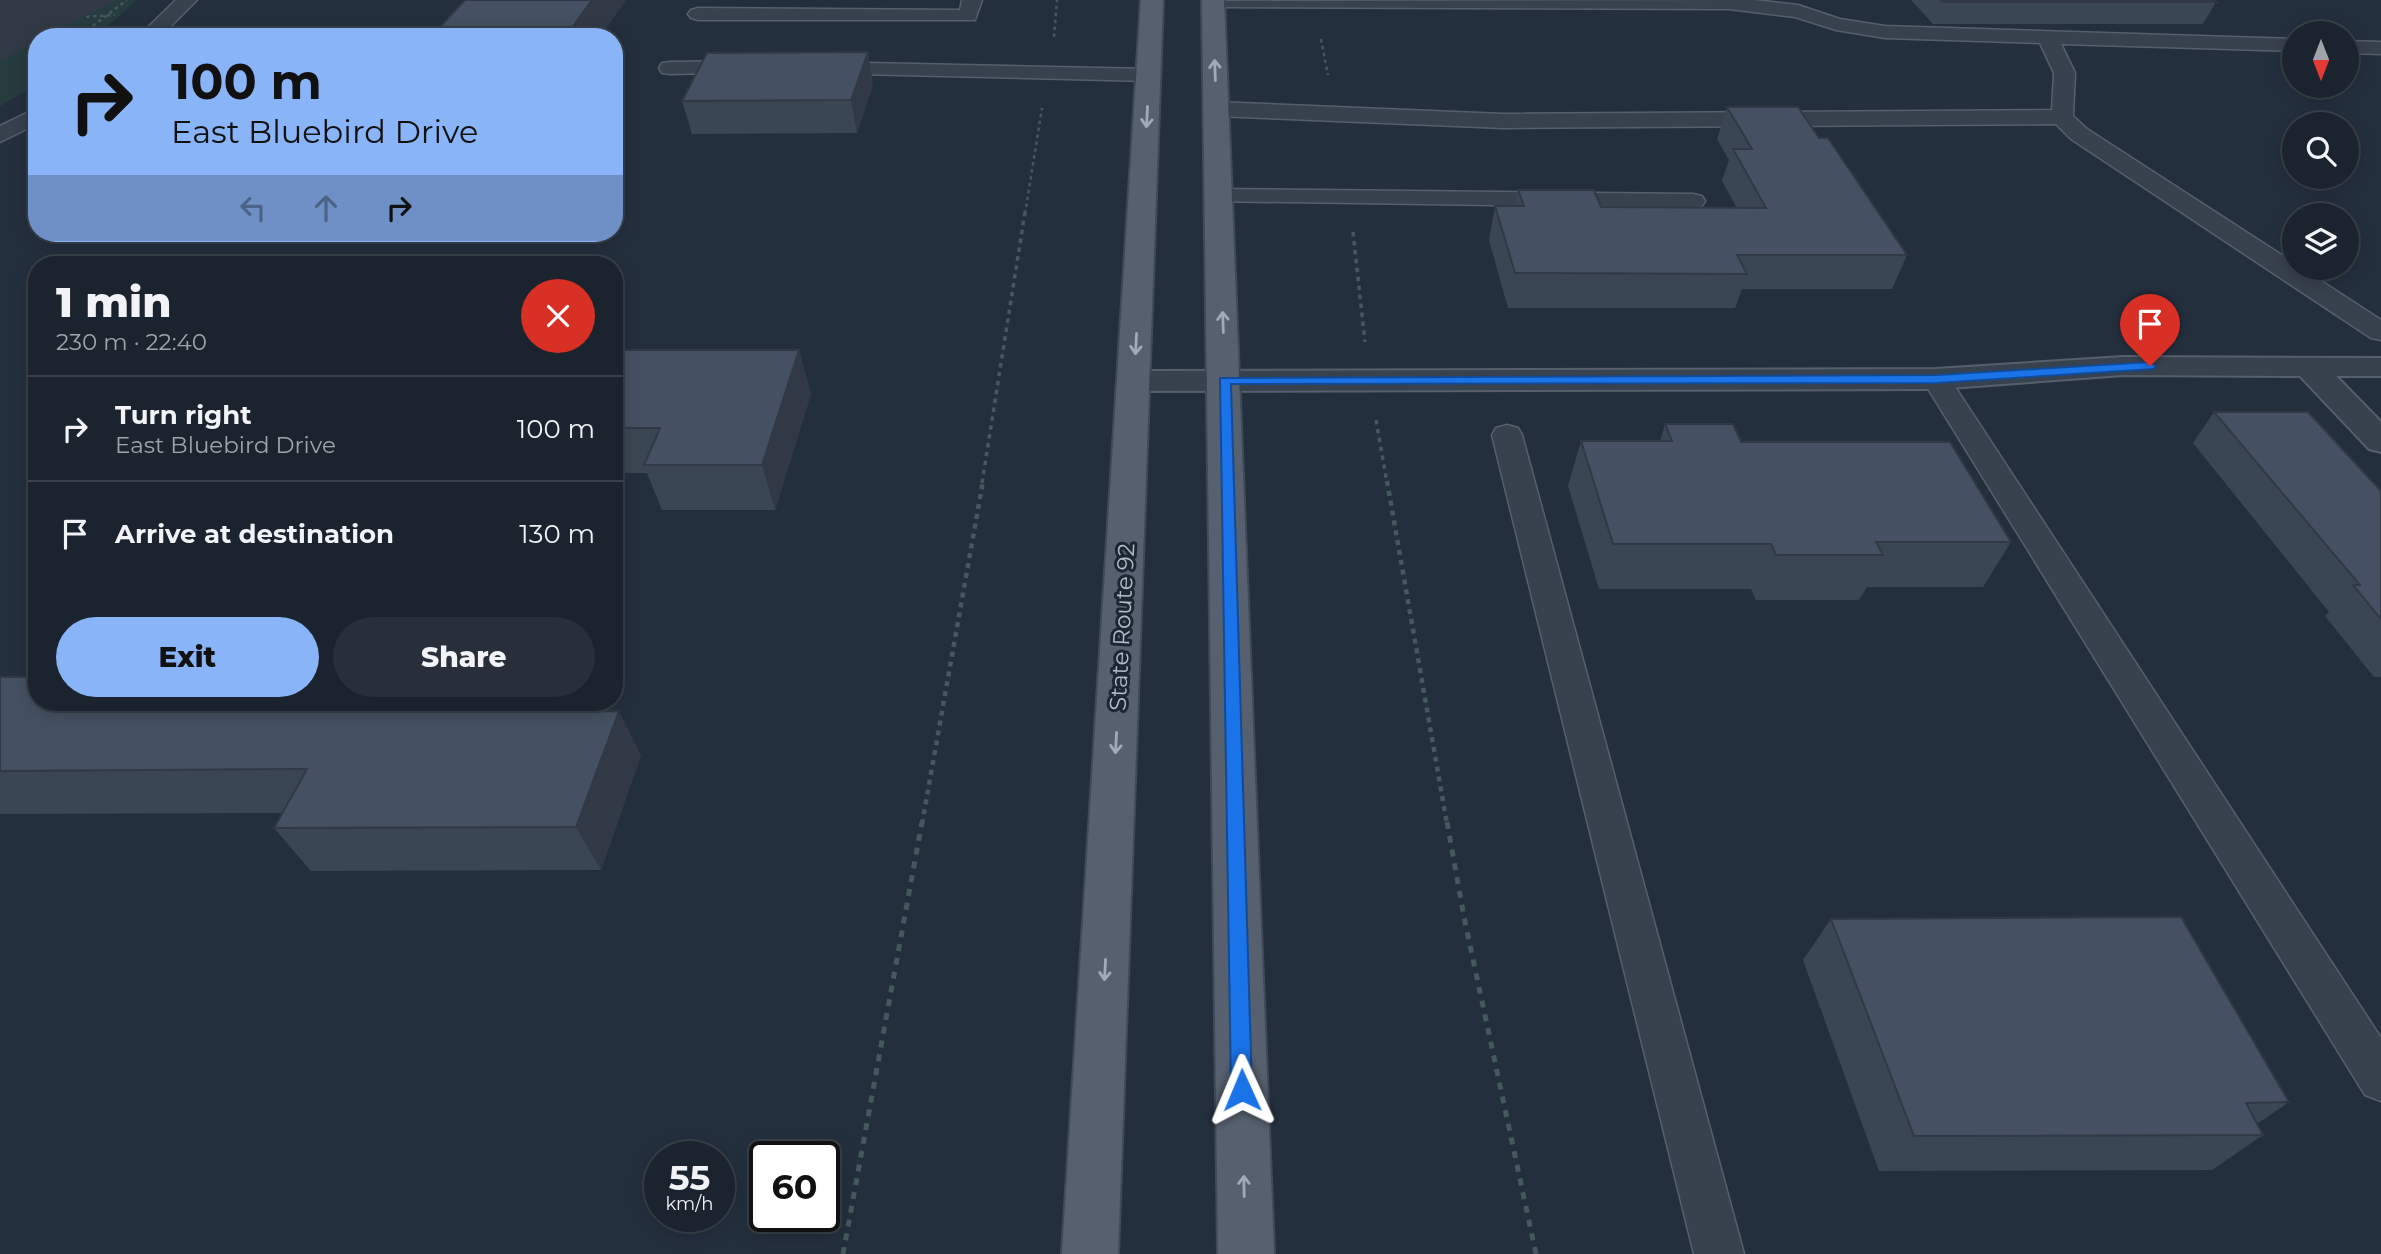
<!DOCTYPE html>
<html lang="en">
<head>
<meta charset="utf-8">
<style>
  body { margin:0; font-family:Montserrat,sans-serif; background:#282f3a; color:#f1f3f6; height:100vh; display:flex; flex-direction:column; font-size:26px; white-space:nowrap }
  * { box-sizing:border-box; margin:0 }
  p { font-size:23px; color:#a0a4aa }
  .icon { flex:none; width:38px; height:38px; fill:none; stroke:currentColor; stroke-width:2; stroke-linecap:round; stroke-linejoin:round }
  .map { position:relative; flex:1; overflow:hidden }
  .side { position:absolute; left:28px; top:256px; width:595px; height:455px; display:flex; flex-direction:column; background:#1b232e; border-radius:28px; box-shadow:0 4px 18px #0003,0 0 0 2px #39404a }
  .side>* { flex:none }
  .top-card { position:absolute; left:28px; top:28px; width:595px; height:214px; border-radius:28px; box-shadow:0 4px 18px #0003,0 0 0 2px #39404a; background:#8ab4f8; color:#111; overflow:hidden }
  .needle { width:46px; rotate:180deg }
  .controls { position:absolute; left:2282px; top:21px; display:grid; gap:14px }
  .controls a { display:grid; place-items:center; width:77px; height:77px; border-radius:50%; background:#1b232e; box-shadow:0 4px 18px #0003,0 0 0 2px #39404a; font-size:35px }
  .speed { position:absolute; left:644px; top:1141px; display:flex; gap:14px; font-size:35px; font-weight:700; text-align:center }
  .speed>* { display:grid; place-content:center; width:91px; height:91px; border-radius:50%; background:#1b232e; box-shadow:0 4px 18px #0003,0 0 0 2px #39404a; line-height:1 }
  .speed small { font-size:18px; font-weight:400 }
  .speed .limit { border:4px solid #111; border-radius:10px; background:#fff; color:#111 }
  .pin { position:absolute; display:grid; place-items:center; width:60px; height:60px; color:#fff; margin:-72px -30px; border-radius:50% 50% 50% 0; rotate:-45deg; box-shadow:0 0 7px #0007 }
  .pin .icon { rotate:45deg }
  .me { position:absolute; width:77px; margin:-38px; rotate:359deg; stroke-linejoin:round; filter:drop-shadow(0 0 5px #0008) }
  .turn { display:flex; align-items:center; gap:24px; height:147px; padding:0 28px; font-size:32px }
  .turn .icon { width:91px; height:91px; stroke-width:2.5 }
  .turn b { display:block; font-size:49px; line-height:60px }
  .lanes { display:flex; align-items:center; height:66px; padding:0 28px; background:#0003; justify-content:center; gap:35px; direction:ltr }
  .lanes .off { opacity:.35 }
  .round { display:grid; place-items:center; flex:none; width:74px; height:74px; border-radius:37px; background:#282f3a }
  .summary { display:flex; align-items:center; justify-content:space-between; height:119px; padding:0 28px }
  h1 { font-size:42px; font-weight:800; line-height:52px }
  .cta { display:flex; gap:14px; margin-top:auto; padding:14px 28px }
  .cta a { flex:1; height:80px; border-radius:42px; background:#8ab4f8; color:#111; font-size:28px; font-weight:800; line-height:80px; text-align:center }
  .cta a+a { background:#282f3a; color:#f1f3f6 }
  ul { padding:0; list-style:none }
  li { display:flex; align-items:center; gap:21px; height:105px; padding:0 28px; border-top:2px solid #39404a }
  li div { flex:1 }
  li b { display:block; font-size:26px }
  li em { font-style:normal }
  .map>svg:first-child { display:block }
  .green { fill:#263c3f }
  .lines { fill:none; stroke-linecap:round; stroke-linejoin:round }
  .lane-casing { stroke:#565f6c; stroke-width:3 }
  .street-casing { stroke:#565f6c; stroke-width:4 }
  .primary-casing { stroke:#414a57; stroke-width:4 }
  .path-far3 { stroke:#44595c; stroke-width:2.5; stroke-dasharray:3.5 3.5; stroke-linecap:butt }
  .path-far2 { stroke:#44595c; stroke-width:3.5; stroke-dasharray:4.5 4.5; stroke-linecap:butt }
  .path-far1 { stroke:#44595c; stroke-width:4.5; stroke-dasharray:5 5; stroke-linecap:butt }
  .path { stroke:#44595c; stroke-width:5; stroke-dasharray:7 7; stroke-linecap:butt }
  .lane { fill:#38414e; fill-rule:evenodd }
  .street { fill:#38414e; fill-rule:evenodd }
  .primary { fill:#56606e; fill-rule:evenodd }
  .wall { fill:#3b4654 }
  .shaded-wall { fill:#303945 }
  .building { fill:#455162; stroke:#303945; stroke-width:2 }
  .oneway { stroke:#a1aab7 }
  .route { fill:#1a73e8; stroke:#114b97; stroke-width:2 }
  .labels { text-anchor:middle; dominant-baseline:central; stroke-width:6; stroke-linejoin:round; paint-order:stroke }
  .street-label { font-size:23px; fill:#b4bcc9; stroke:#1d2633 }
</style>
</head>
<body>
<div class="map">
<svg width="2381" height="1254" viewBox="0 0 2381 1254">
  <rect width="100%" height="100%" fill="#242f3e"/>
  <!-- green -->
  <path class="green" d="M0 0H137L96 37H37V85L0 106Z"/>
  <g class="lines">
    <defs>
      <g id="lane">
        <path d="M176 0H197L160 37H138Z"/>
        <path d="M962 0H982L975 20H698L691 18 688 14 691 10 698 8 960 10Z"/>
        <path d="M1754 0 1798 5 1840 19 1885 26 2294 39V51L2061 44 2075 73 2073 116 2087 129 2294 263V268H2301L2381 320V340L2371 338 2071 139 2056 124 1503 128 1216 116 1208 114 1205 109 1208 104 1216 102 1503 114 2052 110 2054 73 2040 43 1885 38 1836 30 1795 17 1729 9 1213 7 1203 1Z"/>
        <path d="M2347 41 2381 42V54L2347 53Z"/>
        <path d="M746 61 754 62 757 67 754 72 670 74 662 73 659 68 662 63 670 62Z"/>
        <path d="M823 62 1149 69 1157 70 1160 75 1157 80 1149 81 815 73 812 68 815 63Z"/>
        <path d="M37 108V124L0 142V126Z"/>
        <path d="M1219 189 1693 194 1702 196 1705 201 1702 206 1693 208 1210 201 1207 196 1210 191Z"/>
        <path d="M1936 370 1946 373 1950 379 2381 1038V1101L2365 1095 1922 379 1926 373Z"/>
        <path d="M1507 425 1518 428 1522 435 1744 1254H1694L1492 435 1496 428Z"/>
      </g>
      <path id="street" d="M2123 357 2381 358V376H2336L2381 422V452L2369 449 2300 376 2123 375 1936 389 1135 391 1124 388 1119 381 1124 374 1135 371 1936 369Z"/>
      <g id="primary">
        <path d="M1141 0H1163L1118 1254H1062Z"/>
        <path d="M1202 0H1224L1274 1254H1218Z"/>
      </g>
    </defs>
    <!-- lane casing -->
    <use href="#lane" class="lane-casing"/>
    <!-- street casing -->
    <use href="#street" class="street-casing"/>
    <!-- primary casing -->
    <use href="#primary" class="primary-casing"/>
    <!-- path-far3 -->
    <g class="path-far3">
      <path d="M79 17 115 15"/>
      <path d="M84 37 94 25 127 0"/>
      <path d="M1054 37 1057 0"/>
      <path d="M1321 39 1328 75"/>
      <path d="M1025 214 1042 108"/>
    </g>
    <!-- path-far2 -->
    <g class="path-far2">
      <path d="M1353 232 1365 342"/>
      <path d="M1376 420 1387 483"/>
      <path d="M982 483 1025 212"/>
    </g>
    <!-- path-far1 -->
    <g class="path-far1">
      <path d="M1387 481 1447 824"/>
      <path d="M922 824 983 481"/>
    </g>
    <!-- path -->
    <g class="path">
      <path d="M1447 822 1464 917 1536 1254"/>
      <path d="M843 1254 922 822"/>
    </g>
    <!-- lane -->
    <use href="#lane" class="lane"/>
    <!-- street -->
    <use href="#street" class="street"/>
    <!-- primary -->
    <use href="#primary" class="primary"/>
  </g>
  <!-- wall -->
  <g class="wall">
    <path d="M1911 0H2213L2216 2 2203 24H1933Z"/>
    <path d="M873 84 857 133 692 134 682 101Z"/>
    <path d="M1727 107 1819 138 1907 255 1892 289H1742L1735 308H1508L1489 240 1495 206H1515L1518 190 1601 207 1737 208 1722 181 1729 160 1717 139Z"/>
    <path d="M614 350H799L811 394 775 510H662L647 473H614Z"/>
    <path d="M2214 412 2381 491V677H2374L2325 616 2329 612 2193 443Z"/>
    <path d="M1665 424 1741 442 2011 542 1983 587H1867L1859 600H1756L1751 589H1599L1568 486 1581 441H1660Z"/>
    <path d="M0 677 37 702H520L525 712 641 755 601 870 311 871 274 828 282 813 0 814Z"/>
    <path d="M1831 919 2289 1102 2257 1124 2263 1135 2212 1170 1879 1171 1803 960Z"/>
  </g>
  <!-- shaded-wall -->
  <g class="shaded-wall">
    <path d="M0 0H117L46 37H37V42L0 61Z"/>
    <path d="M592 0H626L600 37H565Z"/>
    <path d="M868 52 873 84 857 133 851 100Z"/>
    <path d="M799 350 811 394 775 510 762 465Z"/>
    <path d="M492 702H520L530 719 488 712Z"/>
    <path d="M619 711 641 755 601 870 576 827Z"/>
  </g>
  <!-- building -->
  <g class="building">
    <path d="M465 0H592L565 37H431Z"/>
    <path d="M1940 0H2213L2216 2H1942Z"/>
    <path d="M868 52 851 100 682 101 707 53Z"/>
    <path d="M1727 107H1798L1819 138H1828L1907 255H1737L1747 274 1515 273 1495 206H1524L1518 190H1594L1601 207 1766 208 1733 149H1752Z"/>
    <path d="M614 350H799L762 465H644L660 428H614Z"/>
    <path d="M2214 412H2308L2381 491V619L2353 585H2360Z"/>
    <path d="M1665 424H1733L1741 442H1950L2011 542H1876L1883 555H1776L1771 544H1613L1581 441H1672Z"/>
    <path d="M0 677H37V702H492L488 712 619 711 576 827 274 828 307 769 0 771Z"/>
    <path d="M2181 917 2289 1102 2246 1103 2263 1135 1914 1136 1831 919Z"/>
  </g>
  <!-- one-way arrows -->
  <defs><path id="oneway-shaft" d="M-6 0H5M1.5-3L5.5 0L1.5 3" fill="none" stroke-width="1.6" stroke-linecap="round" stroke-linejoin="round" transform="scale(1.75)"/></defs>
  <g class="oneway">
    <use href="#oneway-shaft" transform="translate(1215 70) rotate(-92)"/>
    <use href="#oneway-shaft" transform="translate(1147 117) rotate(93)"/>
    <use href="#oneway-shaft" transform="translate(1223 322) rotate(-92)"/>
    <use href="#oneway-shaft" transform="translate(1136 344) rotate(93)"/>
    <use href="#oneway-shaft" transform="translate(1116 743) rotate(93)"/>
    <use href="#oneway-shaft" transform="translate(1105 970) rotate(93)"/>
    <use href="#oneway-shaft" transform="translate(1244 1186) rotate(-91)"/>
  </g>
  <!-- route -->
  <path class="route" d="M2150 362 2156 366 2154 369 1936 383 1231 384 1252 1090 1249 1097 1242 1100 1234 1097 1231 1090 1220 378 1936 375Z"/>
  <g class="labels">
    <!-- street labels -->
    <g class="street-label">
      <text transform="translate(1122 627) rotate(-87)">State Route 92</text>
    </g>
  </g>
</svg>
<div class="controls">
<a><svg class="needle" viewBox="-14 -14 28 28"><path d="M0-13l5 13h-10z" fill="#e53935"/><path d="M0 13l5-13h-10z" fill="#a0a4aa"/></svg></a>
<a><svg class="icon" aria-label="search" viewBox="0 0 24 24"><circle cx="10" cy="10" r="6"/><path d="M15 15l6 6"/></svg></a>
<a><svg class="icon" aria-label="layers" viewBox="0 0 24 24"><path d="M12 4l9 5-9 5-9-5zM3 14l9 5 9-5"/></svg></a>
</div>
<div class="speed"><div>55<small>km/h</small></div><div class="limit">60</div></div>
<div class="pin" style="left:2150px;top:366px;background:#d93025"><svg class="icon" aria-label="arrive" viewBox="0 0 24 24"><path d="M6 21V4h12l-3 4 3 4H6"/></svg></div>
<svg class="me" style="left:1242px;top:1090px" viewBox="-20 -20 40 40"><path d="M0-17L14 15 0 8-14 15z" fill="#1a73e8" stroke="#fff" stroke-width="4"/></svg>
<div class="top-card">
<div class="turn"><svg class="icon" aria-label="right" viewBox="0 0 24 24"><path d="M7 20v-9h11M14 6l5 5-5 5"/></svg><div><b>100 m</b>East Bluebird Drive</div></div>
<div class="lanes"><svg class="icon off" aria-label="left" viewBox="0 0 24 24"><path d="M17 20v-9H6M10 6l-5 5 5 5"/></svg><svg class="icon off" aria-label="ahead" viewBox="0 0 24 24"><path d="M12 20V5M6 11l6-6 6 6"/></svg><svg class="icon" aria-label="right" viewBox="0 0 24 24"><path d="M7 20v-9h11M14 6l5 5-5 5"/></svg></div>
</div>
<section class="side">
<div class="summary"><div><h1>1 min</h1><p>230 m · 22:40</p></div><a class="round" style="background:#d93025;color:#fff"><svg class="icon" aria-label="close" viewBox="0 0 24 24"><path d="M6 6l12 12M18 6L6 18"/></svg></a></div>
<ul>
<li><svg class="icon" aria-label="right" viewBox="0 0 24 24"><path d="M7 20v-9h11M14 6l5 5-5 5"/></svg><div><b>Turn right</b><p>East Bluebird Drive</p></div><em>100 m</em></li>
<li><svg class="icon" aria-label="arrive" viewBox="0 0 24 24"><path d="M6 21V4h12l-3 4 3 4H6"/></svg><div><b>Arrive at destination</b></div><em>130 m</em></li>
</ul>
<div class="cta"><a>Exit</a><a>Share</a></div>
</section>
</div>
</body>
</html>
